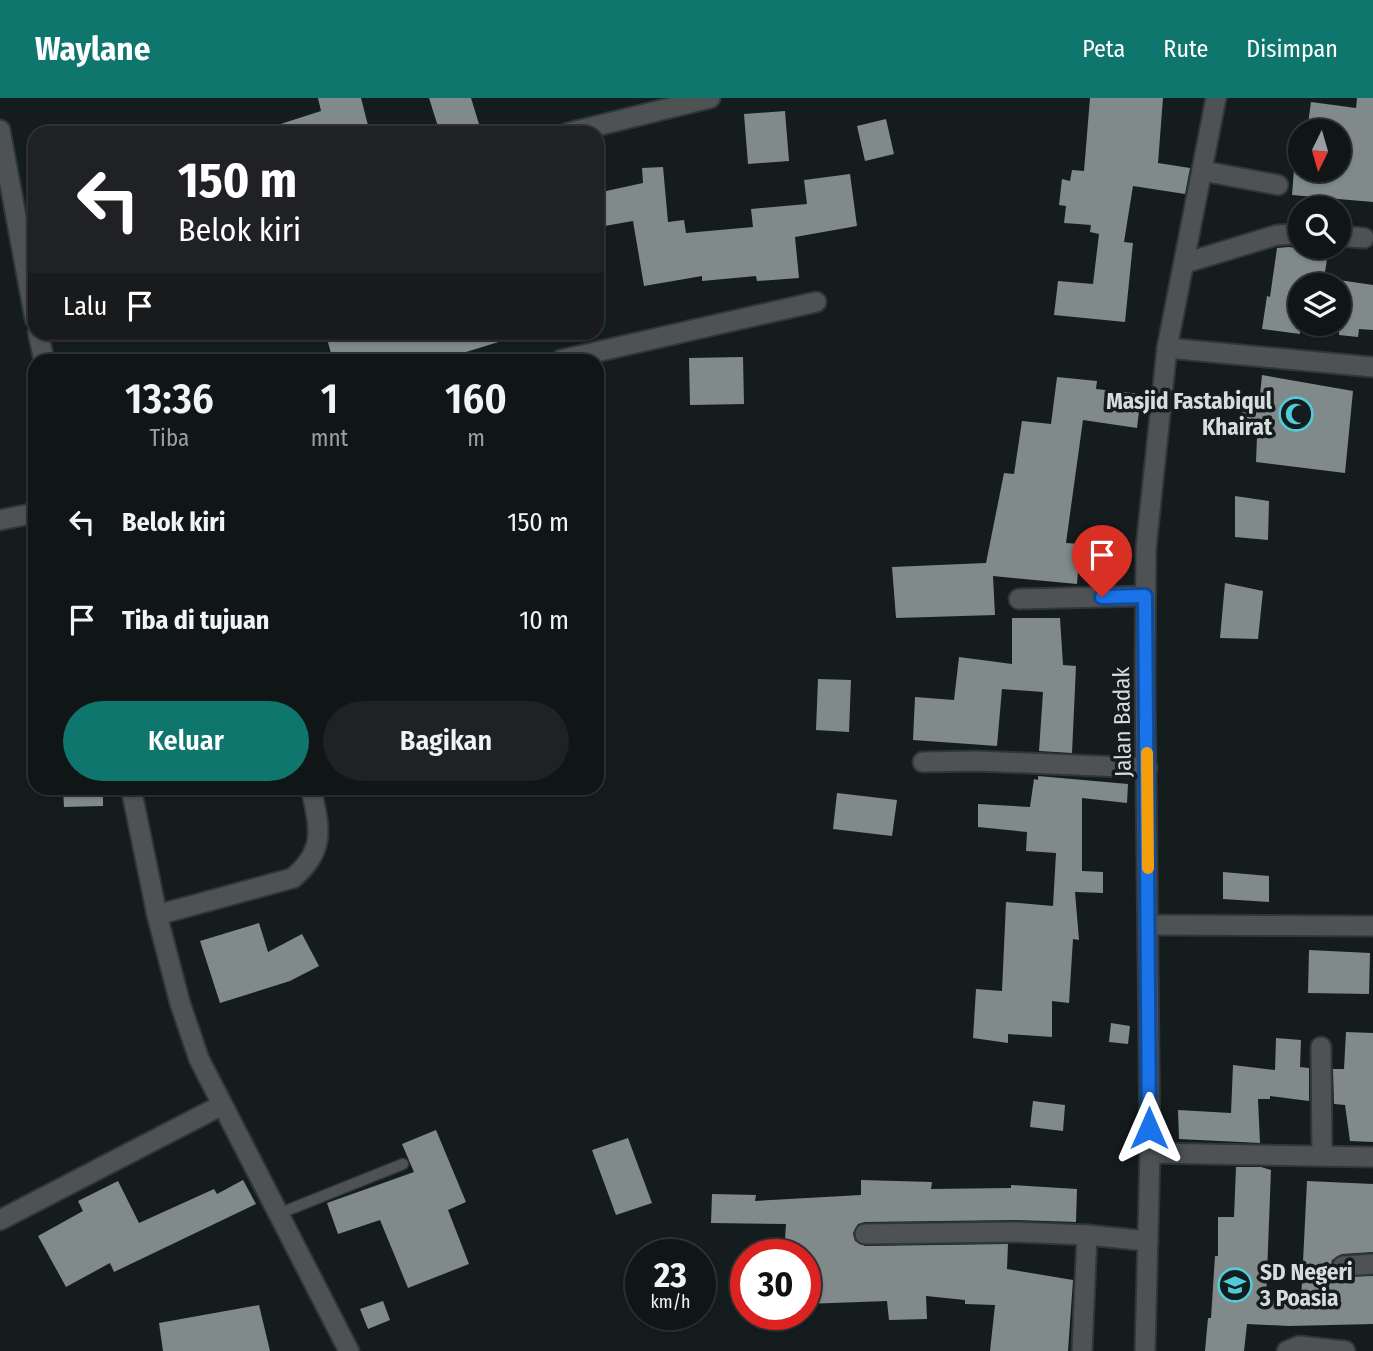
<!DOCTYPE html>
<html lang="id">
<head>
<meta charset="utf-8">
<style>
  body { margin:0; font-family:"Fira Sans Condensed",sans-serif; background:#1e2223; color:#f1f3f6; height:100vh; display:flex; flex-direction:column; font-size:26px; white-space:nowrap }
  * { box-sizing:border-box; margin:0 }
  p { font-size:23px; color:#9c9fa1 }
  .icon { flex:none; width:38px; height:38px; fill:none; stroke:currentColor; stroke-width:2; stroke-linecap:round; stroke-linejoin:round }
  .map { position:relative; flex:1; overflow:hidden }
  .sheet { position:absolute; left:28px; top:256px; width:576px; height:441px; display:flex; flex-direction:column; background:#101516; border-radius:21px; box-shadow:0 2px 5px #0004,0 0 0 2px #303435 }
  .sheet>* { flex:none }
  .top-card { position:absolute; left:28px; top:28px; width:576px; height:214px; border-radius:21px; box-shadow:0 2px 5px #0004,0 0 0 2px #303435; background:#202124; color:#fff; overflow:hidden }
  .needle { width:46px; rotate:185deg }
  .tools { position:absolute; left:1288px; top:21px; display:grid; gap:14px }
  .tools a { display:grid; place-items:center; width:63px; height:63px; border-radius:50%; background:#101516; box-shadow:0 2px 5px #0004,0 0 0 2px #303435; font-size:35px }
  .speed { position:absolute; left:625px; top:1141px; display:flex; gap:14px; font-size:35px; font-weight:700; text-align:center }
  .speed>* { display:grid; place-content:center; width:91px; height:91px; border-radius:50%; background:#101516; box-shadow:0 2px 5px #0004,0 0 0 2px #303435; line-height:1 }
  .speed small { font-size:18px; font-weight:400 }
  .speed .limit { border:10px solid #d22; background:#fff; color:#111 }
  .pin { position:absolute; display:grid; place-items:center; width:60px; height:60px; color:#fff; margin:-72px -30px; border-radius:50% 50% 50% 0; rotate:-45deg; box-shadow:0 0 7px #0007 }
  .pin .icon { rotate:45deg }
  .me { position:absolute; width:77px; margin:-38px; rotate:0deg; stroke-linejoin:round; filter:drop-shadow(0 0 5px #0008) }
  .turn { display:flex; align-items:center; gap:24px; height:147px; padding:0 35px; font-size:32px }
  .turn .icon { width:91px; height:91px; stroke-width:2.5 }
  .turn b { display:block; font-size:49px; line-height:60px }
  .then { display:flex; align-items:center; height:66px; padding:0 35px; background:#0003; gap:14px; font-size:26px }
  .eta { display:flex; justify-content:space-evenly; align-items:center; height:119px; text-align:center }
  .eta b { font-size:42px; font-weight:600; line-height:49px }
  .action { display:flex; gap:14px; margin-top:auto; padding:14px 35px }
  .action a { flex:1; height:80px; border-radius:42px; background:#0f766e; color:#fff; font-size:28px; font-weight:600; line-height:80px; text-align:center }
  .action a+a { background:#1e2223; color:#f1f3f6 }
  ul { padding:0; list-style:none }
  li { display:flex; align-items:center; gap:21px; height:98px; padding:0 35px }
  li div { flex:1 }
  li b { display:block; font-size:26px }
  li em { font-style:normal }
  header { display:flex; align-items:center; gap:42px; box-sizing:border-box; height:98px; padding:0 35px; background:#0f766e; color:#fff }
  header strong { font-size:33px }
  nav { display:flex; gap:38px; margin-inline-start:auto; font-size:24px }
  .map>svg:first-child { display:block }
  .building { fill:#808a8b }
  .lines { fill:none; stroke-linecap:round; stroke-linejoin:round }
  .lane-casing { stroke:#303738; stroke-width:13 }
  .street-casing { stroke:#303738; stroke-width:23 }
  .lane { stroke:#4e5253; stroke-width:10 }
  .street { stroke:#4e5253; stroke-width:19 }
  .route-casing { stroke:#114b97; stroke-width:18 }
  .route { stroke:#1a73e8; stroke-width:12 }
  .slow { stroke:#f59e0b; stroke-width:12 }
  .labels { text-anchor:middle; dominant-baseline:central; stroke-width:7; stroke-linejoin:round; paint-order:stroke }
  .poi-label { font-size:23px; font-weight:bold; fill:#d7dcdc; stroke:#151c1d; text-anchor:end }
  .street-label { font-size:23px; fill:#d7dcdc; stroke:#151c1d }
</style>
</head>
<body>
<header>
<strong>Waylane</strong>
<nav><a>Peta</a><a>Rute</a><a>Disimpan</a></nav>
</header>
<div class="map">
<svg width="1373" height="1253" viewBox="0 0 1373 1253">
  <rect width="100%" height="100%" fill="#151c1d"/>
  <!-- building -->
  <g class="building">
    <path d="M318 0H361L370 35H265V31L321 13Z"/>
    <path d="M429 0H471L479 26 449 35H440Z"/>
    <path d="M1090 0H1163L1158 65 1190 70 1185 96 1133 88 1124 144 1133 145 1125 224 1054 217 1058 183 1093 186 1099 136 1090 134 1091 127 1064 125 1066 108 1059 107 1062 81 1070 83 1072 72 1084 73Z"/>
    <path d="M1357 0H1373V104L1292 97 1294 72H1339V33H1307L1311 4 1356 10Z"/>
    <path d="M785 13 789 63 748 66 744 16Z"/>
    <path d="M886 21 894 56 865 63 857 28Z"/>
    <path d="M663 69 668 124 684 122 686 135 753 129 751 111 807 106 804 82 850 76 857 128 795 139 799 180 757 183 756 178 702 183V178L644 188 633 123 599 129 597 95 643 85 642 70Z"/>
    <path d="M1289 149 1328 155 1323 187H1300V236L1262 231 1267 198 1270 199 1277 150Z"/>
    <path d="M1339 182 1373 187V232L1359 231 1358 239 1339 237Z"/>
    <path d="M325 234H514L515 239 440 262H333Z"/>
    <path d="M743 259 744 306 690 307 689 260Z"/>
    <path d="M1262 277 1353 293 1345 375 1256 364 1257 338 1239 336 1244 296 1260 297Z"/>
    <path d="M1057 279 1097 283 1096 291 1141 296 1137 330 1083 322 1066 445 1080 446 1077 486 993 478 995 517 896 520 892 469 986 465 1004 375 1014 376 1022 323 1051 326Z"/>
    <path d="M1235 398 1269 403 1268 442 1235 439Z"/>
    <path d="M1225 485 1263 493 1258 541 1220 540Z"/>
    <path d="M1012 520H1060L1063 567 1076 568 1072 655 1039 653 1043 594 1002 591 997 648 913 642 915 599 954 602 959 559 1012 566Z"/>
    <path d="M818 581 851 582 849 634 816 632Z"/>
    <path d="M1038 678 1128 686 1127 705 1082 700V773L1103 774V795L1075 794 1079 842 1073 841 1069 905 1052 903V939L1008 936V945L973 940 976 891 1002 893 1006 804 1053 808 1056 755 1026 753 1027 734 978 729V706L1030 709 1034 681 1038 682Z"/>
    <path d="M63 690H103V708L64 709Z"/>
    <path d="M837 695 897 702 892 738 833 731Z"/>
    <path d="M1223 774 1269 778V804L1223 801Z"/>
    <path d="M259 825 268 854 302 836 319 868 290 883 220 905 200 843Z"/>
    <path d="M1309 852 1370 855 1369 896 1308 895Z"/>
    <path d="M1111 925 1130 928 1128 946 1109 944Z"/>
    <path d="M1346 934 1373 935V1044L1350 1043 1345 1007 1334 1006 1333 971H1344Z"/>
    <path d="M1276 940 1301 942 1300 969 1309 970V1003L1270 998V1001H1258L1260 1045 1179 1041 1178 1012 1231 1015 1233 967 1275 972Z"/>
    <path d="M1033 1003 1065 1007 1063 1033 1030 1029Z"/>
    <path d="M436 1032 466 1104 448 1112 469 1166 408 1190 380 1122 338 1136 327 1105 414 1074 402 1046Z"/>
    <path d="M628 1040 652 1105 616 1117 592 1052Z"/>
    <path d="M1236 1069H1261L1271 1072 1266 1202 1301 1204 1307 1083 1373 1086V1154L1342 1156 1332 1162 1331 1168 1333 1175 1338 1179 1373 1178V1226L1289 1228 1247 1226 1244 1253H1205L1208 1220H1211L1215 1158H1218V1119H1234Z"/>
    <path d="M243 1082 256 1106 114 1174 110 1165 66 1189 38 1138 83 1113 78 1103 118 1083 139 1125 214 1091 217 1096Z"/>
    <path d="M861 1082 932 1084 931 1091 1011 1090V1087L1077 1091 1076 1124 1016 1122 865 1124 858 1126 853 1135 855 1143 865 1148 1008 1146 1007 1171 1073 1182 1068 1253H990L995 1207 965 1206V1202L926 1198 927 1221 889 1222 887 1203 805 1206V1157H784L786 1126 711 1125 712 1096 756 1097 755 1103 861 1097Z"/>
    <path d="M383 1203 390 1222 368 1231 360 1211Z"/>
    <path d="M259 1207 270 1253H163L159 1225Z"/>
  </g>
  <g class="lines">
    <defs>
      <path id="lane" d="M278 1116 403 1066"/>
      <g id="street">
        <path d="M0 32 35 221"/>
        <path d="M568 35 710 0"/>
        <path d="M1203 73 1278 87"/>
        <path d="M1339 138 1364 140"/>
        <path d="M1185 165 1277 137 1300 136"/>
        <path d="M38 234 44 262"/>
        <path d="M1167 250 1373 269"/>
        <path d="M561 262 816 204"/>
        <path d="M0 422 35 415"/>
        <path d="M1019 501 1145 498"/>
        <path d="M923 664 977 663 1147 670"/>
        <path d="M131 690 157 817 180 905 199 961 349 1253"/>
        <path d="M157 817 293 780C327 751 319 729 311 690"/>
        <path d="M1148 827 1373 828"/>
        <path d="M1321 949 1322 1056"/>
        <path d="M1150 1055 1373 1059"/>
        <path d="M0 1122 222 1007"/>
        <path d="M865 1136 1016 1134 1087 1137 1082 1253"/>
        <path d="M1087 1137 1148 1143"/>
        <path d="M1343 1168 1373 1166"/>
        <path d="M1145 1253 1150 1055 1145 578 1146 450 1167 250 1216 0"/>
        <path d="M1287 1253 1299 1248 1345 1253"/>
      </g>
    </defs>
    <!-- lane casing -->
    <use href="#lane" class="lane-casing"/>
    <!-- street casing -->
    <use href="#street" class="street-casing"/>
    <!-- lane -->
    <use href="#lane" class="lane"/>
    <!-- street -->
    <use href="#street" class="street"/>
  </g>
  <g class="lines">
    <defs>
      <path id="route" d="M1102 499 1145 498 1149 1030"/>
    </defs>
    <!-- route casing -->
    <use href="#route" class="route-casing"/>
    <!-- route -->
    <use href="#route" class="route"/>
    <!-- slow -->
    <path class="slow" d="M1147 655 1148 770"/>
  </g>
  <!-- icons -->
  <defs>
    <symbol id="mosque-ring" viewBox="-11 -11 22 22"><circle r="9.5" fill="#151c1d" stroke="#52cbd9" stroke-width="1.5"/><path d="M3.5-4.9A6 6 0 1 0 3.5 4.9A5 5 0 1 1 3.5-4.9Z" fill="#52cbd9"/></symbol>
    <symbol id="school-ring" viewBox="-11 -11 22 22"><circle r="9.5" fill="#151c1d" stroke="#52cbd9" stroke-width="1.5"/><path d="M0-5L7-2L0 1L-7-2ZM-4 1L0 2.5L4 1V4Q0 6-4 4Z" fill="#52cbd9"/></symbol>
  </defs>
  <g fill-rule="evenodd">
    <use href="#mosque-ring" x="1277" y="297" width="38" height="38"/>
    <use href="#school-ring" x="1216" y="1168" width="38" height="38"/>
  </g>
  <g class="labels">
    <!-- poi labels -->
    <g class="poi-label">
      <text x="1272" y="303">Masjid Fastabiqul<tspan x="1272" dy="26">Khairat</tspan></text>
      <text x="1260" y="1174" text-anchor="start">SD Negeri<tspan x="1260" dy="26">3 Poasia</tspan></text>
    </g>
    <!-- street labels -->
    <g class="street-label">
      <text transform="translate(1122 624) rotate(-91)">Jalan Badak</text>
    </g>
  </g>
</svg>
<div class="tools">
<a><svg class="needle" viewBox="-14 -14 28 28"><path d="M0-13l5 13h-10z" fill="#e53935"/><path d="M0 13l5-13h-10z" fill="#9c9fa1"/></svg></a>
<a><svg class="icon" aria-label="search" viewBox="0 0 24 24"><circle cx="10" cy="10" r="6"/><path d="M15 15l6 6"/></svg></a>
<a><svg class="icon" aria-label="layers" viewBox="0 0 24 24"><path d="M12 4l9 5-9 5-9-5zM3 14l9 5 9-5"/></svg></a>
</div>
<div class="speed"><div>23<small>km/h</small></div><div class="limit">30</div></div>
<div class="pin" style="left:1102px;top:499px;background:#d93025"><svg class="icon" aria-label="arrive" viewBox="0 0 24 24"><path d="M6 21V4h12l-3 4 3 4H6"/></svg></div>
<svg class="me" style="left:1149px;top:1030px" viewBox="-20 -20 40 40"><path d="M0-17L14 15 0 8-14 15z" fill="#1a73e8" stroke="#fff" stroke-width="4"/></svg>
<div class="top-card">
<div class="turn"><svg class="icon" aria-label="left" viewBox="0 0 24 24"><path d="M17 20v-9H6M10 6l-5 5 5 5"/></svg><div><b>150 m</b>Belok kiri</div></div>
<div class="then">Lalu<svg class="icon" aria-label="arrive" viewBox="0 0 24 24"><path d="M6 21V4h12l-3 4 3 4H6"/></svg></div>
</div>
<section class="sheet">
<div class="eta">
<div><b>13:36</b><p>Tiba</p></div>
<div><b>1</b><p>mnt</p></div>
<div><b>160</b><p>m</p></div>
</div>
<ul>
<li><svg class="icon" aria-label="left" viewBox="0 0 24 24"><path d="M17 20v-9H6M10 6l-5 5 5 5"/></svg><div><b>Belok kiri</b></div><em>150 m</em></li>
<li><svg class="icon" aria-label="arrive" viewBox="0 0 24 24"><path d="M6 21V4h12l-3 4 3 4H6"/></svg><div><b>Tiba di tujuan</b></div><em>10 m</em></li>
</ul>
<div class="action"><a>Keluar</a><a>Bagikan</a></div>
</section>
</div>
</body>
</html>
